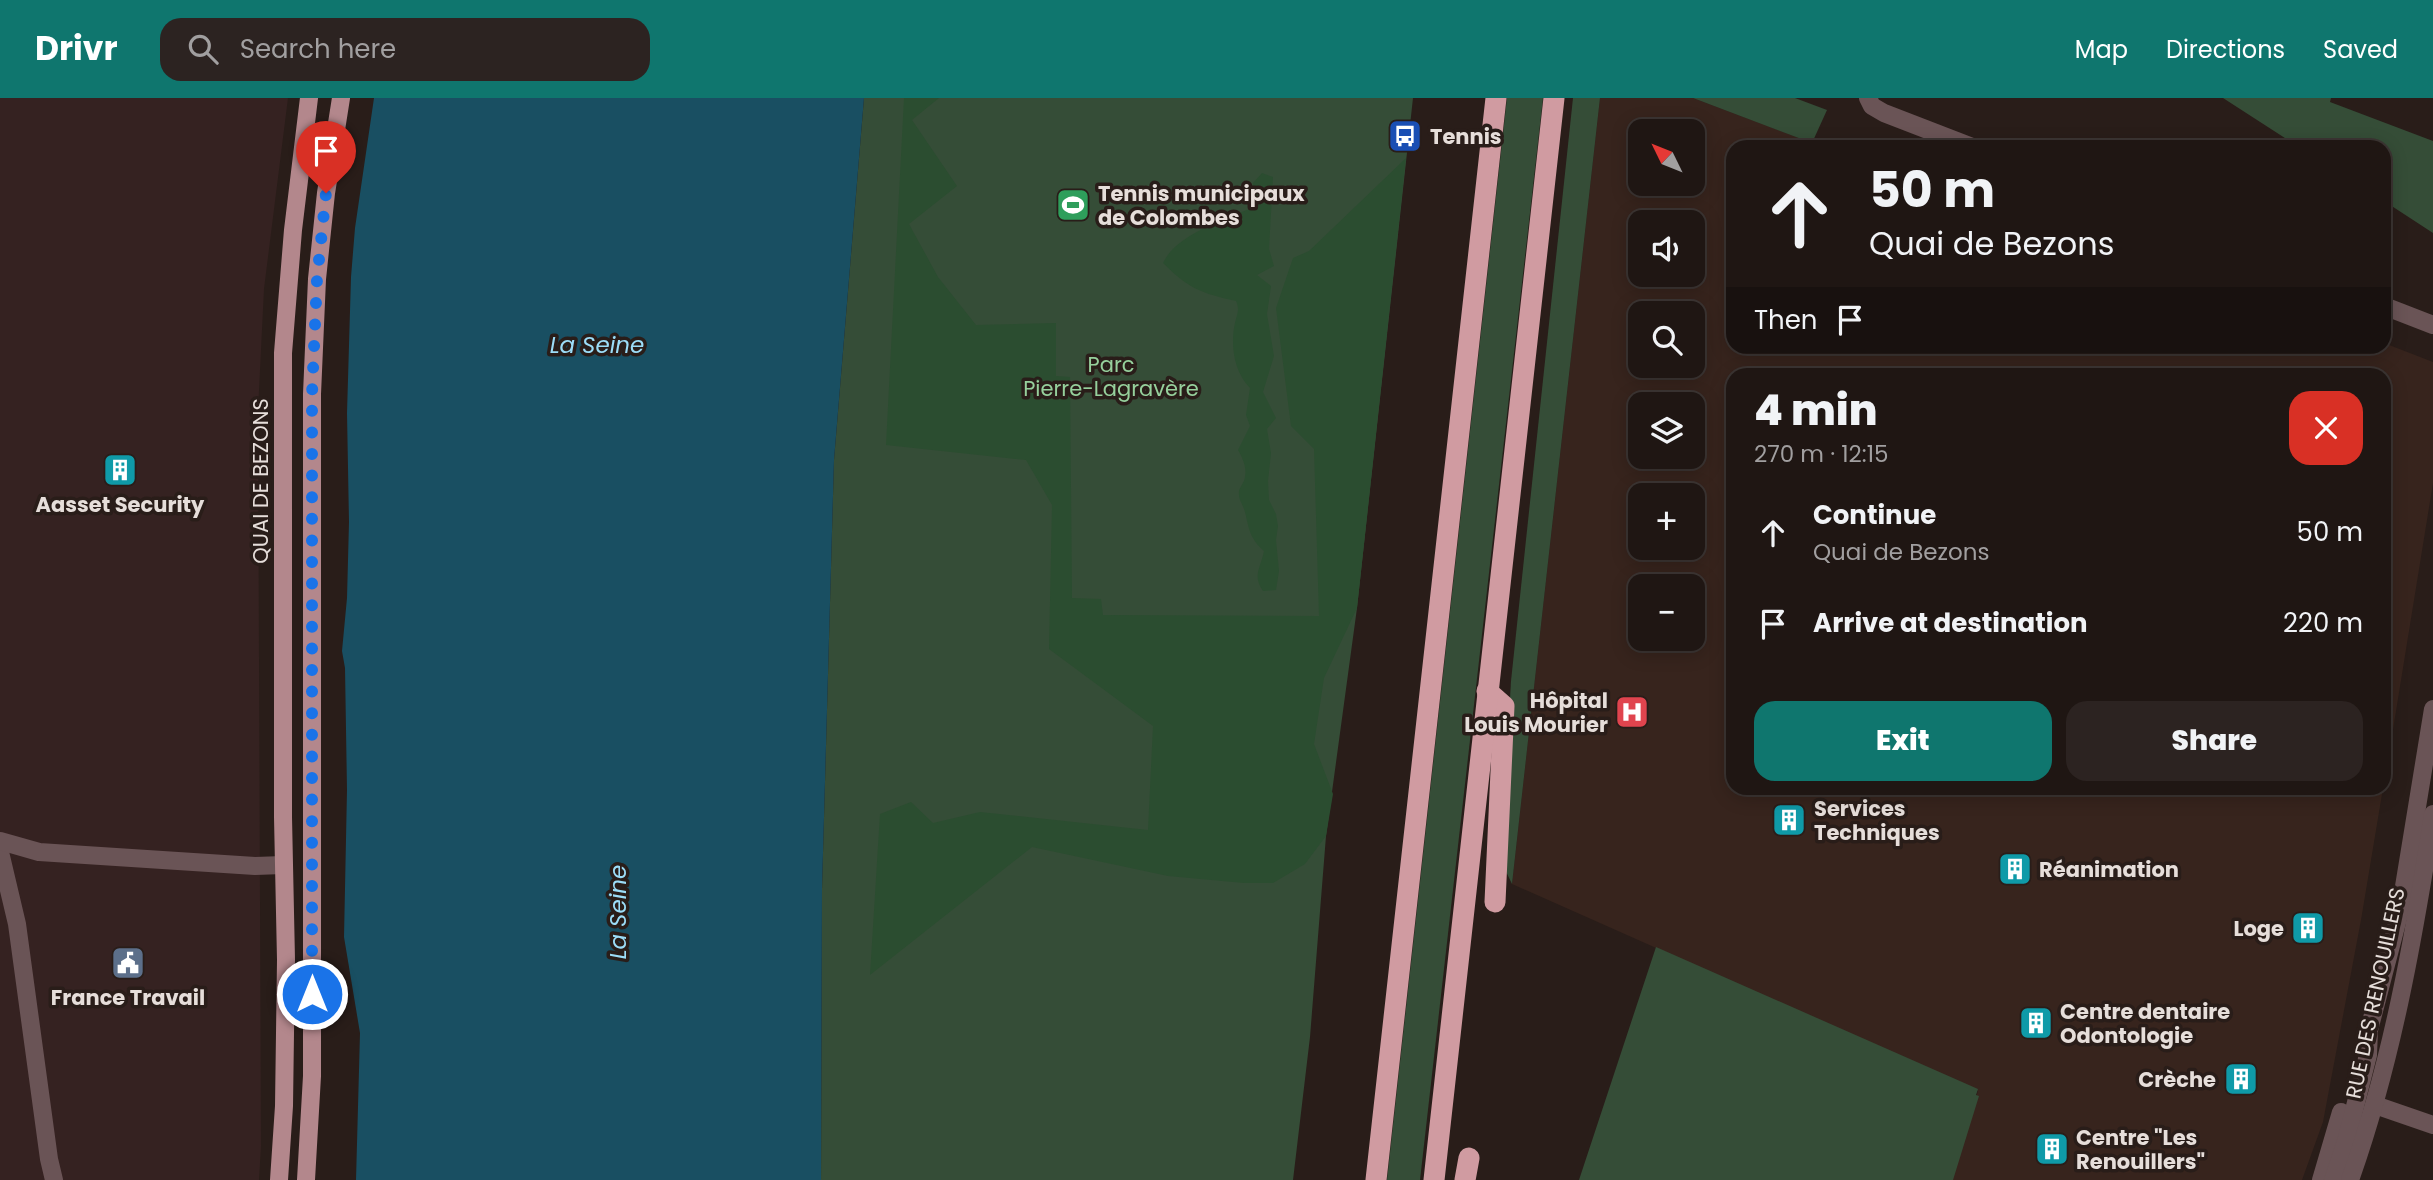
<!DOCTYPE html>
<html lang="en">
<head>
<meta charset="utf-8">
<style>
  body { margin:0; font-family:Poppins,sans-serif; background:#2c2321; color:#f1f3f6; height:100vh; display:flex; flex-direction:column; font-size:26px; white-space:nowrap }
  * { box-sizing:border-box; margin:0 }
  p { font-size:23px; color:#a19fa0 }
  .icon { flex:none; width:38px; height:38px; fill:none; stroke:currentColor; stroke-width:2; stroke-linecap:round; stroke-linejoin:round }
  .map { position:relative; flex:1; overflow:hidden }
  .panel { position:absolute; left:1726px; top:270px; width:665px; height:427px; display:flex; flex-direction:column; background:#1f1613; border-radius:21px; box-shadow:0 4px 18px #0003,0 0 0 2px #3c3533 }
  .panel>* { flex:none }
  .top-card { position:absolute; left:1726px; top:42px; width:665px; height:214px; border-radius:21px; box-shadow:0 4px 18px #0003,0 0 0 2px #3c3533; background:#1f1613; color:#f1f3f6; overflow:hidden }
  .needle { width:46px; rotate:313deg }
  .controls { position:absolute; left:1628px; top:21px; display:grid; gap:14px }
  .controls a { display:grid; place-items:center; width:77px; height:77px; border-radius:14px; background:#1f1613; box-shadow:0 4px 18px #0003,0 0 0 2px #3c3533; font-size:35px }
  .pin { position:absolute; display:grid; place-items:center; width:60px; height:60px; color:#fff; margin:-72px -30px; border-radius:50% 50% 50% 0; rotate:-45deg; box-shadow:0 0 7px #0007 }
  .pin .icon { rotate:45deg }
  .me { position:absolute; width:77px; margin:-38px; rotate:0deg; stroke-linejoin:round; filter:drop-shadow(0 0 5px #0008) }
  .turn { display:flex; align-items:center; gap:24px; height:147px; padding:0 28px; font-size:32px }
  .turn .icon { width:91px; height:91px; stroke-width:2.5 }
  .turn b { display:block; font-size:49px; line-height:60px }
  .then { display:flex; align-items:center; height:66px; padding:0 28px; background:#0003; gap:14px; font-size:26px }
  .round { display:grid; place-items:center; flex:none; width:74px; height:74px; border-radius:21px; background:#2c2321 }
  .overview { display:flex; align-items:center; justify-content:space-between; height:119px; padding:0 28px }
  h1 { font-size:42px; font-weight:800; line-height:52px }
  .button { display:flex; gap:14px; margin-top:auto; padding:14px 28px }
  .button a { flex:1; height:80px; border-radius:21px; background:#0f766e; color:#fff; font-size:28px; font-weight:800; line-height:80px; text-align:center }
  .button a+a { background:#2c2321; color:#f1f3f6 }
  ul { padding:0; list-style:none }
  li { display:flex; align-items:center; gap:21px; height:91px; padding:0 28px }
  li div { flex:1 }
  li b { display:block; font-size:26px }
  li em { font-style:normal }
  header { display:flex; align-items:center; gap:42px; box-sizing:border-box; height:98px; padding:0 35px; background:#0f766e; color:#fff }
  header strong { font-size:33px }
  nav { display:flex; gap:38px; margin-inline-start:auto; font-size:24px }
  .search { width:490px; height:63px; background:#2c2321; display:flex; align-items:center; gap:18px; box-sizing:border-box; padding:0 24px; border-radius:21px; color:#a19fa0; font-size:26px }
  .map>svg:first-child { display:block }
  .built { fill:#37241d; fill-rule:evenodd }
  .industrial { fill:#352221 }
  .green { fill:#354d37 }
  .forest { fill:#2b4d30 }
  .water { fill:#194f62 }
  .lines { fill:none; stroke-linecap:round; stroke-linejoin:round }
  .minor { stroke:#6a5456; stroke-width:18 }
  .tertiary { stroke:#6a5456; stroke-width:18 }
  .primary { stroke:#b3878c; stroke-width:18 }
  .motorway { stroke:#d09ba1; stroke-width:21 }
  .route { stroke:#1a73e8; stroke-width:12; stroke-dasharray:0 21.6 }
  .labels { text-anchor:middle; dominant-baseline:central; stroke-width:7; stroke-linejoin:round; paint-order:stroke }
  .poi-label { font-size:21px; font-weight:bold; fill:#e6deda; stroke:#291d19; text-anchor:start }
  .park-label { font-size:21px; fill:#96d09c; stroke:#291d19 }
  .street-label { font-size:21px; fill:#e6deda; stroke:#291d19 }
  .water-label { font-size:23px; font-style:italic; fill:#9cddf8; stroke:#291d19 }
</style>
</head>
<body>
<header>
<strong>Drivr</strong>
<div class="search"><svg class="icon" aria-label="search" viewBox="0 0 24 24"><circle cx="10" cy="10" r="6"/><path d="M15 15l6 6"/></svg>Search here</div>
<nav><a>Map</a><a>Directions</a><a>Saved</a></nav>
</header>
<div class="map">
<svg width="2433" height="1082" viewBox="0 0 2433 1082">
  <rect width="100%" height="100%" fill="#291d19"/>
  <!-- built -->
  <path class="built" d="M1600 0H1693L1823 49H1732V248H2384V245L2433 264V385L2384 687V276H1732V690H2383L2361 822 2323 1024 2302 1082H1952L1978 993 1512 786ZM1640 33H1692V86H1640ZM1640 124H1692V177H1640ZM1640 215H1692V268H1640ZM1640 306H1692V359H1640ZM1640 397H1692V450H1640ZM1640 488H1692V541H1640Z"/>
  <!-- industrial -->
  <path class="industrial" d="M0 0H288L264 191 258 313 261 1048 259 1082H0Z"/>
  <!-- green -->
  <g class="green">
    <path d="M864 0H1413L1357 510 1326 738 1310 939 1293 1082H821L822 791 834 362Z"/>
    <path d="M1507 0H1543L1420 1082H1387Z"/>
    <path d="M1573 0H1600L1512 786 1501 763 1511 583Z"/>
    <path d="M1693 0H1795L1827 12 1812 45Z"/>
    <path d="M2223 0H2331L2330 4 2433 43V135L2384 103V49H2299Z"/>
    <path d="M1656 849 1978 991 1976 997 1979 998 1953 1082H1579Z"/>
  </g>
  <!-- forest -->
  <g class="forest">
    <path d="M904 0H939L912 22 957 88 909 126 938 179 976 227 1056 225V278L1070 279 1072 500 1101 501 1103 517 1319 518 1314 351 1291 328 1276 210 1293 160 1309 153 1406 60 1357 510 1324 580 1314 646 1333 696 1326 738 1305 766 1273 785H1244L1168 778 1032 749 870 877 880 716 911 704 933 725 980 714 1148 732 1153 628 1049 551 1052 407 1026 362 886 347Z"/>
    <path d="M1262 75 1273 79 1269 151 1274 168 1257 177 1271 188 1267 216 1274 258 1263 294 1276 320 1267 331 1271 355 1268 383 1269 402 1276 416 1278 428 1276 442 1279 473 1276 492 1263 493C1252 478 1261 469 1264 453 1250 441 1249 431 1245 414 1243 406 1238 402 1239 393 1240 388 1245 384 1245 378 1247 369 1242 359 1238 352L1250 328 1246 317 1250 290C1234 274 1230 247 1235 225 1237 216 1240 212 1236 203 1201 195 1189 191 1163 165 1175 138 1222 122 1249 111L1253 85Z"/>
  </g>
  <!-- water -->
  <path class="water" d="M374 0H864L834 362 822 791 821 1082H356L360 935 344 839 347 692 345 570 342 553 347 500 349 424 347 315 351 179 355 130Z"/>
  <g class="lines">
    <!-- minor -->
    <g class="minor">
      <path d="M1868 0 1872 8 1884 15 1972 49"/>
      <path d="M2384 208 2433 227"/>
      <path d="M0 754 17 826 49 1061 54 1082"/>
      <path d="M2375 1007 2433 1027"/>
    </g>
    <!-- tertiary -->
    <g class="tertiary">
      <path d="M0 743 39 754 255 768 283 767"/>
      <path d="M2321 1082 2341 1014"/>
      <path d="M2333 1082 2347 1040 2368 957 2369 932 2400 813 2433 611"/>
      <path d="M2350 1082C2392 964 2414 839 2433 716"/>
    </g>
    <!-- primary -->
    <g class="primary">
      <path d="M279 1082 284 1008 286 862 283 719V255L293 132 309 0"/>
      <path d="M306 1082 312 978V296L317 181 326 95 341 0"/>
    </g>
    <!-- motorway -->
    <g class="motorway">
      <path d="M1487 593 1504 608 1495 804"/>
      <path d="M1376 1082 1496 0"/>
      <path d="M1434 1082 1554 0"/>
      <path d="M1465 1082 1469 1060"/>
    </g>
  </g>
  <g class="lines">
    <!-- route -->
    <path class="route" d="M312 896V296L317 181 326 95"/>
  </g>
  <!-- icons -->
  <defs>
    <symbol id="bus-square" viewBox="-11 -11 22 22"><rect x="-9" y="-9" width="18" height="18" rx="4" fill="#1a4fb4" stroke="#291d19"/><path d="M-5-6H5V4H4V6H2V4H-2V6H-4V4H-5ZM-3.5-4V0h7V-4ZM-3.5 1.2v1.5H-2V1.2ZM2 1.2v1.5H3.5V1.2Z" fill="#fff"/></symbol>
    <symbol id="stadium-square" viewBox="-11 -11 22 22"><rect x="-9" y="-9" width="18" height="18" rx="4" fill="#2e9e5b" stroke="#291d19"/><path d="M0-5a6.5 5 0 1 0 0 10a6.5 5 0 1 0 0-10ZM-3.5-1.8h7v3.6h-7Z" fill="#fff"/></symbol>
    <symbol id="building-square" viewBox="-11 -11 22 22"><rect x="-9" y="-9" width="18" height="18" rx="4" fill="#0f9aa8" stroke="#291d19"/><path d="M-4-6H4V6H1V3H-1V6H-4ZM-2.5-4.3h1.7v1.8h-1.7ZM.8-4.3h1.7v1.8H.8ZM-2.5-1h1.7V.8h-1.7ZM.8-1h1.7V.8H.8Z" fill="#fff"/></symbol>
    <symbol id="hospital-square" viewBox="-11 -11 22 22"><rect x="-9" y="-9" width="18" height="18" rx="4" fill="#e0444e" stroke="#291d19"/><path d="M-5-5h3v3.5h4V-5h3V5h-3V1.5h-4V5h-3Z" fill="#fff"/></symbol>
    <symbol id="civic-square" viewBox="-11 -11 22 22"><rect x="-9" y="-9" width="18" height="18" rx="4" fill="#5c6f8a" stroke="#291d19"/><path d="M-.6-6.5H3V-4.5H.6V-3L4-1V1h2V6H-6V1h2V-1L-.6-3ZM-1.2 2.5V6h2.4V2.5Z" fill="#fff"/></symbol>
  </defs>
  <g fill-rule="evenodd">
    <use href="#bus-square" x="1386" y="19" width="38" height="38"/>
    <use href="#stadium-square" x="1054" y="88" width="38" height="38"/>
    <use href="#building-square" x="101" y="353" width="38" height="38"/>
    <use href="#hospital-square" x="1613" y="595" width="38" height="38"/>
    <use href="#building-square" x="1770" y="703" width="38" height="38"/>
    <use href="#building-square" x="1996" y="752" width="38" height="38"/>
    <use href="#building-square" x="2289" y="811" width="38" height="38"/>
    <use href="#civic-square" x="109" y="846" width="38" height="38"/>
    <use href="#building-square" x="2017" y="906" width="38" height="38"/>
    <use href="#building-square" x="2222" y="962" width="38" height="38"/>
    <use href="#building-square" x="2033" y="1032" width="38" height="38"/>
  </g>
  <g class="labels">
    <!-- poi labels -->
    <g class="poi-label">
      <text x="1430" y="38">Tennis</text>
      <text x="1098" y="95">Tennis municipaux<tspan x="1098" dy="24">de Colombes</tspan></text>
      <text x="120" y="406" text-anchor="middle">Aasset Security</text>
      <text x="1608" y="602" text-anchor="end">Hôpital<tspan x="1608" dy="24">Louis Mourier</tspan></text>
      <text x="1814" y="710">Services<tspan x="1814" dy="24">Techniques</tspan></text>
      <text x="2039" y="771">Réanimation</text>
      <text x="2284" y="830" text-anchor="end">Loge</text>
      <text x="128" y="899" text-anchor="middle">France Travail</text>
      <text x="2060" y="913">Centre dentaire<tspan x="2060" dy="24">Odontologie</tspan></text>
      <text x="2216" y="981" text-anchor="end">Crèche</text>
      <text x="2076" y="1039">Centre "Les<tspan x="2076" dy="24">Renouillers"</tspan></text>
    </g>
    <!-- park labels -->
    <g class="park-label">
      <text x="1111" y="266">Parc<tspan x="1111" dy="24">Pierre-Lagravère</tspan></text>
    </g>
    <!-- street labels -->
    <g class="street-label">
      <text transform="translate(260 383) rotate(-90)">QUAI DE BEZONS</text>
      <text transform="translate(2375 895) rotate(-78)">RUE DES RENOUILLERS</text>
    </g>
    <!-- water labels -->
    <g class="water-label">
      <text x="597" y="247">La Seine</text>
      <text transform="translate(618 814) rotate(-90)">La Seine</text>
    </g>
  </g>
</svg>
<div class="controls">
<a><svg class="needle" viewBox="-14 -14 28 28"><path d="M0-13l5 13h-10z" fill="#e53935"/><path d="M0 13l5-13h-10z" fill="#a19fa0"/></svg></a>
<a><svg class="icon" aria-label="sound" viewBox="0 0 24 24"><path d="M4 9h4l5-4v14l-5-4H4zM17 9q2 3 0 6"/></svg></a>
<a><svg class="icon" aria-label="search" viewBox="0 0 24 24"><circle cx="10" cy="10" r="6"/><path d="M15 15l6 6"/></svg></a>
<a><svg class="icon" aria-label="layers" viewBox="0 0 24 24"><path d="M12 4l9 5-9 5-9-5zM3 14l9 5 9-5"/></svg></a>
<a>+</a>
<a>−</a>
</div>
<div class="pin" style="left:326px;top:95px;background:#d93025"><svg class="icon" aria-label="arrive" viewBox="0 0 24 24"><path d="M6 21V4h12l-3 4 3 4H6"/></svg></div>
<svg class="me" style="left:312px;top:896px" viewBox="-20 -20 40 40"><circle r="17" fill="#1a73e8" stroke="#fff" stroke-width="3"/><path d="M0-11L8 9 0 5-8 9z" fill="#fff"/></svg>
<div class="top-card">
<div class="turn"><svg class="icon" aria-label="ahead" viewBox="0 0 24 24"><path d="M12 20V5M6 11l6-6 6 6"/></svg><div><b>50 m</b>Quai de Bezons</div></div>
<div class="then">Then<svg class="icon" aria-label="arrive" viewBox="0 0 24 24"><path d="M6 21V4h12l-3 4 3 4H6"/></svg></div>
</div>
<section class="panel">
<div class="overview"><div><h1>4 min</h1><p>270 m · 12:15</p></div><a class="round" style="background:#d93025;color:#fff"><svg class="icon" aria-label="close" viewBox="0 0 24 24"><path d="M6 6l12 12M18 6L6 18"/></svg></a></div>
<ul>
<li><svg class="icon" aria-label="ahead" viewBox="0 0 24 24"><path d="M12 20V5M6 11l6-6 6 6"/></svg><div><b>Continue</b><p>Quai de Bezons</p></div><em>50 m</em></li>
<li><svg class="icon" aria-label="arrive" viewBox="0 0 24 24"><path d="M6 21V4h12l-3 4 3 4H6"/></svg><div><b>Arrive at destination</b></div><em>220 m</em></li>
</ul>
<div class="button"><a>Exit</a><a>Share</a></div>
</section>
</div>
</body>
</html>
